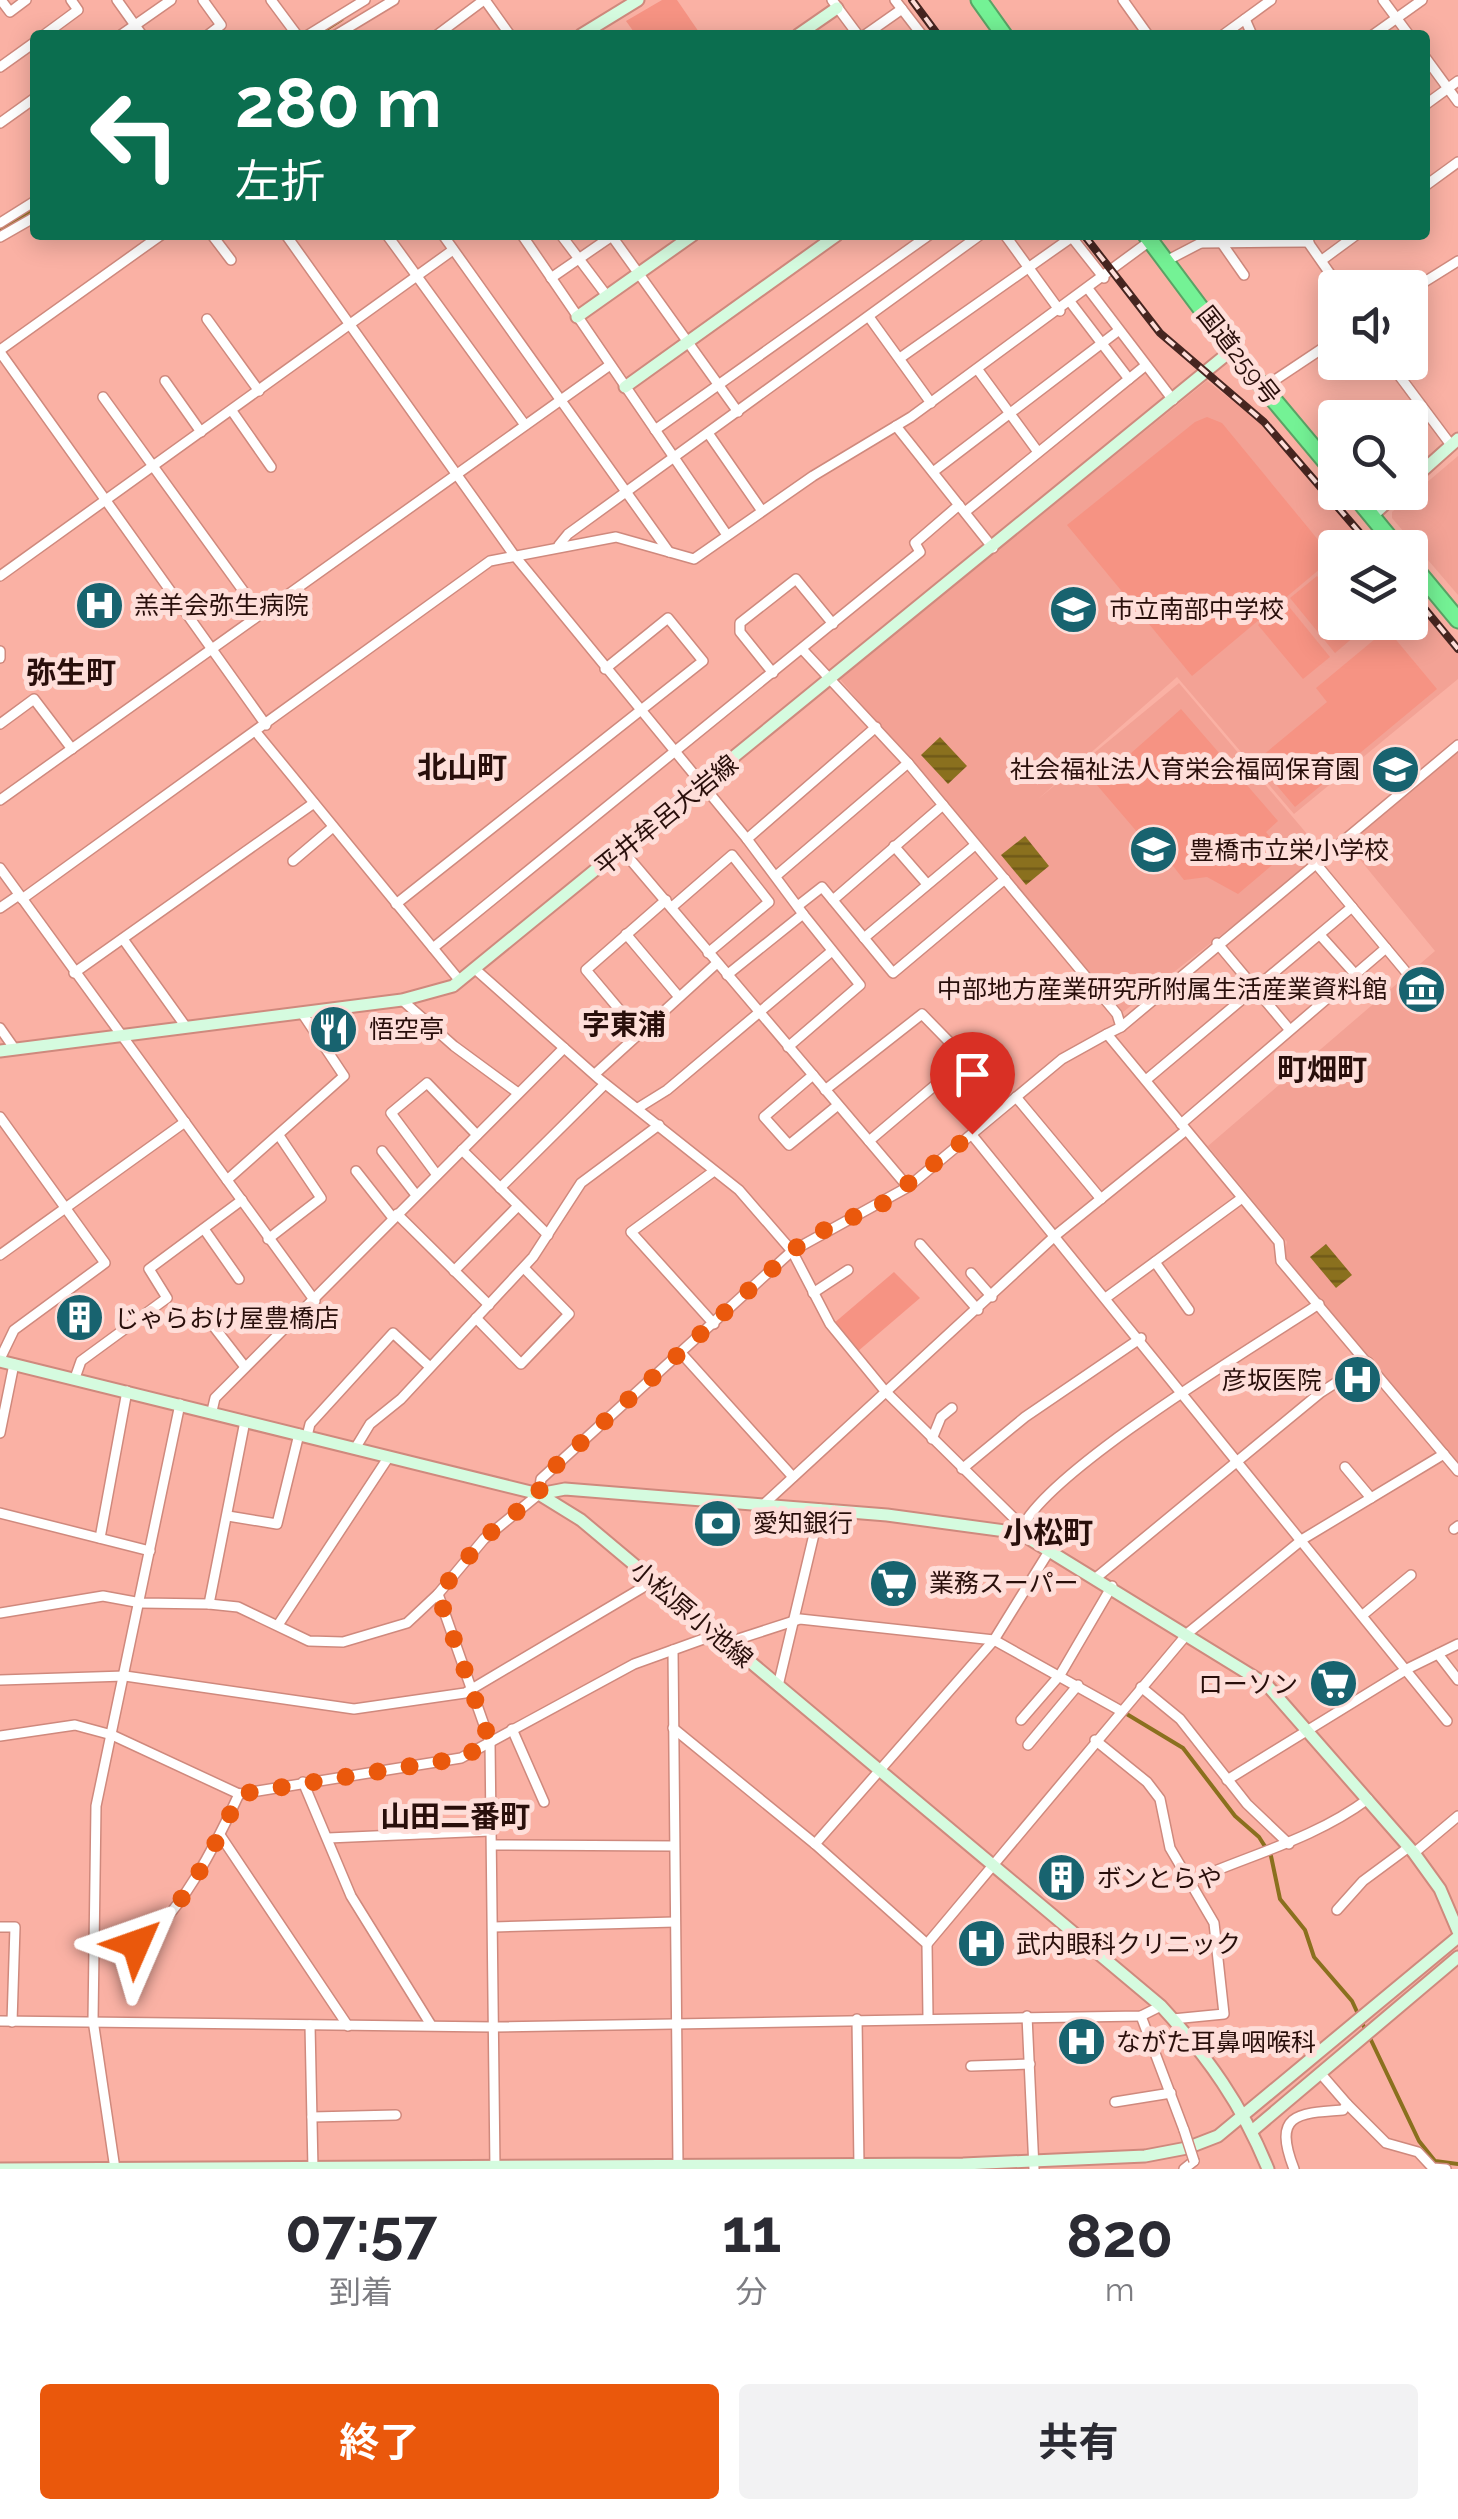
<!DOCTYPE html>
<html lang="ja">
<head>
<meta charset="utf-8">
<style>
  body { margin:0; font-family:Raleway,"Noto Sans JP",sans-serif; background:#f2f2f3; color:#2b2b33; height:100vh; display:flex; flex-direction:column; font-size:38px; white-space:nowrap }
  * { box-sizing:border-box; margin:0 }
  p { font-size:32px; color:#7c7c81 }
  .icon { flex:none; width:55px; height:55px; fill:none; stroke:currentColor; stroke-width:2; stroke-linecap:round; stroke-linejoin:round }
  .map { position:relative; height:2169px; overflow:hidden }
  .side { display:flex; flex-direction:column; background:#fff; flex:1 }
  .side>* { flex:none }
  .guide { position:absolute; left:30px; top:30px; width:1400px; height:210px; border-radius:10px; box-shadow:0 5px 25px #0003; background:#0b6e4f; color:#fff; overflow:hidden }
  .buttons { position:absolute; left:1318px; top:270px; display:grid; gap:20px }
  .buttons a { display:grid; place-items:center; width:110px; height:110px; border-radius:10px; background:#fff; box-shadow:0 5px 25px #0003; font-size:50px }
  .pin { position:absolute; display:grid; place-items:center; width:85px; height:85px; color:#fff; margin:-102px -42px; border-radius:50% 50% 50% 0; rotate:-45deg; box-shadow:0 0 10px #0007 }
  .pin .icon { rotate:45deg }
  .me { position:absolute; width:110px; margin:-55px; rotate:47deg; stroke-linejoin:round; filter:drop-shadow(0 0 8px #0008) }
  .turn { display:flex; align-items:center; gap:35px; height:210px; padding:0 40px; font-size:45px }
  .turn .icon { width:130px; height:130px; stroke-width:2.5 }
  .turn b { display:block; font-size:70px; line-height:85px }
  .eta { display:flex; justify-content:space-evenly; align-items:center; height:170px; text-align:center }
  .eta b { font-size:60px; font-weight:700; line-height:70px }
  .button { display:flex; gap:20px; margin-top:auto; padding:20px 40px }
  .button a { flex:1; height:115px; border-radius:10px; background:#ea580c; color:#fff; font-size:40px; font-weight:700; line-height:115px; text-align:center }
  .button a+a { background:#f2f2f3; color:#2b2b33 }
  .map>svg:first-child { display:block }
  .built { fill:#f3a295 }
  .green { fill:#f69383 }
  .water { fill:url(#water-rules) }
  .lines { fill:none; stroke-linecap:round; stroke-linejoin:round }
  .stream { stroke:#8a701e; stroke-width:4 }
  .street-casing { stroke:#cf897d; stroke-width:12 }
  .secondary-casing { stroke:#cf897d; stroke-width:15 }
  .highway-casing { stroke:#5aa365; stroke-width:19 }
  .street { stroke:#fff; stroke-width:9 }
  .secondary { stroke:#d5fbdf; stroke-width:11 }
  .highway { stroke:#74f295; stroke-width:15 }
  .rail-casing { stroke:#462520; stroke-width:8 }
  .rail { stroke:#feded9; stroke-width:4; stroke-dasharray:11; stroke-linecap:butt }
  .street-bridge-casing { stroke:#cf897d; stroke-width:12; stroke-linecap:butt }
  .street-bridge { stroke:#fff; stroke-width:9 }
  .route { stroke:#ea580c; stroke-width:18; stroke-dasharray:0 32.4 }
  .labels { text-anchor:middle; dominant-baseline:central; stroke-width:10; stroke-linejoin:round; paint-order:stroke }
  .street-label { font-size:25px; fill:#290f0b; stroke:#feded9 }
  .poi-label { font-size:25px; fill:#290f0b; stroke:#feded9; text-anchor:start }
  .neighbourhood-label { font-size:28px; font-weight:bold; fill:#290f0b; stroke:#feded9 }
  .quarter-label { font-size:30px; font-weight:bold; fill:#290f0b; stroke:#feded9 }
</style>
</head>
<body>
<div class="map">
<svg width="1458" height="2169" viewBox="0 0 1458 2169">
  <defs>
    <pattern id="water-rules" width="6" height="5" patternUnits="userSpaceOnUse" patternTransform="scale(2.5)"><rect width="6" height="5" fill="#8a701e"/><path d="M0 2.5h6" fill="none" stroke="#715a19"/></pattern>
  </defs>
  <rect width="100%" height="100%" fill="#fab1a4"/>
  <!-- built -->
  <g class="built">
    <path d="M1207 381 1260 422 1369 547 1335 548V622H1410V597L1458 654V679L1294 814 1177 677 1037 800 1179 683 1324 854 1123 1012 839 678Z"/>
    <path d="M1458 456V595L1392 518V512Z"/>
    <path d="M1458 751V1466L1283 1258 1287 1242 1208 1146 1435 951 1348 845Z"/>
  </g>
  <!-- green -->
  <g class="green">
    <path d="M662 0H677L701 35H636L626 21Z"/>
    <path d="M1207 417 1222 423 1333 558 1192 676 1067 525 1195 422Z"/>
    <path d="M1317 576 1335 597V622L1356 623 1362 630 1335 653 1290 598Z"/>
    <path d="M1286 603 1330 657 1303 679 1258 625Z"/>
    <path d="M1387 629 1437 689 1295 807 1256 761 1327 702 1316 688Z"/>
    <path d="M1181 709 1278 821 1266 832 1284 855 1238 894 1207 877 1184 880 1173 866 1168 868 1096 784Z"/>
    <path d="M894 1272 920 1298 857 1352 833 1324Z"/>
  </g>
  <!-- water -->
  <g class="water">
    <path d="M940 737 967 766 948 784 921 755Z"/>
    <path d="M1025 836 1049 866 1026 885 1001 855Z"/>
    <path d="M1326 1244 1352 1275 1336 1288 1310 1257Z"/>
  </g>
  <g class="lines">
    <!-- stream -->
    <g class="stream">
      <path d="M317 35 342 19"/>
      <path d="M0 230 35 209"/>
      <path d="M1125 1713 1183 1748 1235 1816 1259 1837 1271 1856 1280 1899 1305 1930 1314 1957 1352 2001 1365 2029"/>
      <path d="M1370 2038 1419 2141 1435 2161 1458 2164"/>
    </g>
    <defs>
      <g id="street">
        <path d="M1 0 10 12 26 0"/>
        <path d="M117 0 142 35"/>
        <path d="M203 0 221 25 208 35"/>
        <path d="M271 0 297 35"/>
        <path d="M485 0 510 35"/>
        <path d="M832 0 858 35"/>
        <path d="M895 0 922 35"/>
        <path d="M1123 0 1148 35"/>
        <path d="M1383 0 1409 35"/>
        <path d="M1245 19 1252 35"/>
        <path d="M44 35 78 10 71 0"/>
        <path d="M121 35 171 0"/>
        <path d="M308 35 365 0"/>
        <path d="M336 35 394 0"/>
        <path d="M437 35 484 0"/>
        <path d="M865 35 902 9"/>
        <path d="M1223 35 1271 0"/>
        <path d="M1373 35 1422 0"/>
        <path d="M1425 57 1458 102"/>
        <path d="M0 67 35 42"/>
        <path d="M1425 105 1458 81"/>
        <path d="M0 123 35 98"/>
        <path d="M1425 186 1458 162"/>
        <path d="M0 223 35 201"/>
        <path d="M212 235 231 260"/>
        <path d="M286 235 514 555 747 839 803 914"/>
        <path d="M387 235 525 425"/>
        <path d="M443 235 669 552"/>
        <path d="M522 235 727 535"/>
        <path d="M561 235 607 296"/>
        <path d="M611 235 738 412"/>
        <path d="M1005 235 1060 311"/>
        <path d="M1070 235 1104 278"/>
        <path d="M1303 235 1340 288"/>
        <path d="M0 237 35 217"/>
        <path d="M1221 242 1244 275"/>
        <path d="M1202 243 1309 242"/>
        <path d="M1322 260 1356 235"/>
        <path d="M1166 261 1216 235"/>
        <path d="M551 278 612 236"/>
        <path d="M1089 290 1173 400"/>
        <path d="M1410 291 1458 261"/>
        <path d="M1071 303 1129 379"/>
        <path d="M869 317 931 403"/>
        <path d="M207 319 259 391"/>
        <path d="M0 350 161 235"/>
        <path d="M0 352 266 725"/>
        <path d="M900 358 1072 237"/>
        <path d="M1389 362 1451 445"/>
        <path d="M978 370 1038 452"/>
        <path d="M165 381 201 432"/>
        <path d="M1263 388 1335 340"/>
        <path d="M103 397 260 614"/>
        <path d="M232 411 271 467"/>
        <path d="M896 426 993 548"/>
        <path d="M655 430 929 235"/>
        <path d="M708 433 762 511"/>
        <path d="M933 472 1118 331"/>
        <path d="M965 512 1145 366"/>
        <path d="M559 545 568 534 980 235"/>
        <path d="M0 576 453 250"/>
        <path d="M802 649 908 763 1117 1014 1121 1027 1107 1034 1279 1242 1281 1261 1458 1471"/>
        <path d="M0 651V658"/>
        <path d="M773 673 740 632V623L796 579 833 624"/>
        <path d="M0 724 34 699 72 749"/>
        <path d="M256 732 460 981"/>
        <path d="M0 800 610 365"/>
        <path d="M747 839 876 727"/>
        <path d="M894 846 927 884"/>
        <path d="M623 851 908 1187"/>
        <path d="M293 861 333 827"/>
        <path d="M0 868 315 1301"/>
        <path d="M776 876 908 763"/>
        <path d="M22 899 490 561 616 537 694 559 813 476 911 417 1158 235"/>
        <path d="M833 900 943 805"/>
        <path d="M396 904 703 661 668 618 605 669"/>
        <path d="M799 905 822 887 893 973 1005 879"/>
        <path d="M672 907 732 855 769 902 708 953"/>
        <path d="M0 908 19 895"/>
        <path d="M626 934 679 997"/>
        <path d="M1320 935 1355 974"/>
        <path d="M864 938 975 845"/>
        <path d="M123 939 186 1027"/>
        <path d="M1217 943 1289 1029"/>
        <path d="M433 948 920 552 915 543 959 505"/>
        <path d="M1386 948 1406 972"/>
        <path d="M475 969 598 1078 739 1190 792 1251 830 1324 885 1391 1022 1526"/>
        <path d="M74 973 314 803"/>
        <path d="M727 975 803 914 860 985 788 1047"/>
        <path d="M402 1000 454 1046 518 1093"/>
        <path d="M1121 1027 1458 745"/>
        <path d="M0 1028 14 1048"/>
        <path d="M639 1033 586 970 666 900"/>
        <path d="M595 1074 717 963"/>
        <path d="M813 1075 764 1117 789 1145 838 1105"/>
        <path d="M1146 1080 1352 907"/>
        <path d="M825 1090 922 1014 966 1059 869 1141"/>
        <path d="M1016 1097 1101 1199"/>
        <path d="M638 1108 667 1090 832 951"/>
        <path d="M0 1117 105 1263 14 1330 0 1359"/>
        <path d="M1181 1124 1386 948 1317 865"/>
        <path d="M972 1135 1447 1721"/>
        <path d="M462 1150 548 1235"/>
        <path d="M382 1151 416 1195"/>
        <path d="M356 1171 393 1218"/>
        <path d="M714 1171 631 1232 714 1324"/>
        <path d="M437 1175 391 1113 427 1083 477 1135"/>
        <path d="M227 1180 344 1076 302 1013"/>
        <path d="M500 1188 605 1084"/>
        <path d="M397 1214 489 1305"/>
        <path d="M204 1229 239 1279"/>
        <path d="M268 1239 321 1198 280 1137"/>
        <path d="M920 1244 978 1310"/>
        <path d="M0 1255 185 1122"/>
        <path d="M1155 1262 1189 1310"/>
        <path d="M454 1271 518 1206"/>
        <path d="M971 1273 992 1297"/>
        <path d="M813 1293 848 1270"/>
        <path d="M1107 1297 1242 1198"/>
        <path d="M476 1318 521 1364 569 1314 524 1268"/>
        <path d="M211 1323 245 1367"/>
        <path d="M682 1354 793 1477"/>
        <path d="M75 1378 81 1361 167 1298 149 1269 242 1200"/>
        <path d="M212 1411 215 1398 564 1048"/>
        <path d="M0 1433 14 1364"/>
        <path d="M307 1436 310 1424 393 1333 430 1367"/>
        <path d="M932 1439 941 1417 952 1408"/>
        <path d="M356 1447 370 1424 401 1399 533 1257 581 1183 659 1125"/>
        <path d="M1345 1467 1371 1498"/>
        <path d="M962 1469 1025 1417 1141 1338"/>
        <path d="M764 1504 1056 1235 1185 1131"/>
        <path d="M0 1513 150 1551"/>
        <path d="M228 1516 277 1524 299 1434"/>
        <path d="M1454 1529 1458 1526"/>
        <path d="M1021 1530C1045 1472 1258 1344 1319 1304"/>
        <path d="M100 1538 127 1391"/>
        <path d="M1097 1577 1320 1393 1368 1362"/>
        <path d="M438 1594 490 1742 495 2169"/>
        <path d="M209 1604 245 1421"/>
        <path d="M0 1613 103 1596 141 1603 209 1604 238 1607 309 1641 343 1642 407 1623 438 1594 484 1539 539 1494 541 1479 792 1251 908 1187 1062 1059 1107 1034"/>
        <path d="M1364 1614 1411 1575"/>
        <path d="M278 1625 388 1458"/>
        <path d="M673 1650 678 2167"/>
        <path d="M1438 1654 1458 1680"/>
        <path d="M0 1680 125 1676 354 1709 465 1693 652 1582"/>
        <path d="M778 1686 820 1509"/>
        <path d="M1141 1687 1180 1719 1247 1804 1289 1844"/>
        <path d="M1021 1720 1060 1675 1112 1586"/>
        <path d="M673 1728 815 1844 927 1944 928 2017"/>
        <path d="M512 1729 544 1802"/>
        <path d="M0 1736 75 1725 112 1735 239 1794 461 1758 634 1664 709 1637 726 1643 800 1619 994 1640 1121 1711"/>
        <path d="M1095 1740 1147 1782 1160 1799 1170 1848 1214 1923 1224 2014 1173 2019"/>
        <path d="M1028 1745 1078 1685"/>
        <path d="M1227 1780 1409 1668 1458 1644"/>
        <path d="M303 1782 351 1896 431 2025"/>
        <path d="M220 1835 348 2026"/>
        <path d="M328 1838 490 1831"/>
        <path d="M815 1844 994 1640 1051 1548"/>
        <path d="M492 1845 674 1846"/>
        <path d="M1414 1853 1458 1816"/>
        <path d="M1191 1881C1252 1854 1314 1839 1368 1799"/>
        <path d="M1337 1910 1363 1881 1409 1847"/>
        <path d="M0 1927H15L12 2022"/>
        <path d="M494 1927 675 1922"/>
        <path d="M927 1944 1188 1633 1303 1539 1444 1454"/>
        <path d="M94 1946C107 1946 121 1948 133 1944 175 1929 221 1834 239 1794"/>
        <path d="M1027 2016 1034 2169"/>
        <path d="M1141 2016 1184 2130"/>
        <path d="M857 2019 859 2166"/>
        <path d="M0 2021 493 2027 1141 2016 1161 2006"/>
        <path d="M310 2025 313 2169"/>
        <path d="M971 2066 1030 2064"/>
        <path d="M1115 2102 1171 2093"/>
        <path d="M1347 2104 1386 2143 1418 2152 1433 2168 1446 2169"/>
        <path d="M312 2117 396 2115"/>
        <path d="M115 2169 93 2020 96 1806 180 1404"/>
        <path d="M1184 2169 1194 2161"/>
        <path d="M1294 2169C1273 2115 1295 2113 1343 2110L1347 2104 1321 2074"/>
      </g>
      <g id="secondary">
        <path d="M581 35 638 0"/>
        <path d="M798 35 837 8"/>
        <path d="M577 317 693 235"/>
        <path d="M625 387 837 235"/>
        <path d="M1410 482 1458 439"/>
        <path d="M1372 516 1398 492"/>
        <path d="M0 1051 402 1000 453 986 1232 350"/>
        <path d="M0 1361 539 1494 581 1520 1161 2006C1208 2057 1242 2105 1268 2169"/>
        <path d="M539 1494 565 1489 887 1515 1020 1533 1267 1685 1414 1853 1440 1889 1458 1931"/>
        <path d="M1252 2131 1458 1957"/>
        <path d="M0 2169 963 2164 1145 2156 1187 2148 1218 2136 1458 1937"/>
      </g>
      <g id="highway">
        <path d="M979 0 1004 35"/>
        <path d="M1146 235 1232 350 1335 473"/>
        <path d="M1352 492 1398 548"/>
        <path d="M1410 562 1458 620"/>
      </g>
    </defs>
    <!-- street casing -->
    <use href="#street" class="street-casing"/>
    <!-- secondary casing -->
    <use href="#secondary" class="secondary-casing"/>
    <!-- highway casing -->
    <use href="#highway" class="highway-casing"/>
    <!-- street -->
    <use href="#street" class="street"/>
    <!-- secondary -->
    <use href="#secondary" class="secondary"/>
    <!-- highway -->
    <use href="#highway" class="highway"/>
    <defs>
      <g id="rail">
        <path d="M912 0 938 35"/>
        <path d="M1084 235 1160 333 1264 422 1373 548"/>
        <path d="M1410 591 1458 649"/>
      </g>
    </defs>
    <!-- rail casing -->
    <use href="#rail" class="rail-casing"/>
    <!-- rail -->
    <use href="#rail" class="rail"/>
    <defs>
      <path id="street-bridge" d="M1184 2130 1194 2161"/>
    </defs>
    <!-- street-bridge casing -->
    <use href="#street-bridge" class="street-bridge-casing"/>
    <!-- street-bridge -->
    <use href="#street-bridge" class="street-bridge"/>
  </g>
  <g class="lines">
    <!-- route -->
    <path class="route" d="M136 1944C184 1912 215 1845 240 1794L461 1758 490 1742 438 1594 484 1538 539 1494 541 1479 792 1251 811 1236 882 1204 972 1134"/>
  </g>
  <!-- icons -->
  <defs>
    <symbol id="hospital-disc" viewBox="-11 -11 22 22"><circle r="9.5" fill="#18636f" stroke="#feded9"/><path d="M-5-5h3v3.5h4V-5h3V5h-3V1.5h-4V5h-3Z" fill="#fff"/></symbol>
    <symbol id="school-disc" viewBox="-11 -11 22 22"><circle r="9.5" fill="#18636f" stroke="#feded9"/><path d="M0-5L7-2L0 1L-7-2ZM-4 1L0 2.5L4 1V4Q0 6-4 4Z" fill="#fff"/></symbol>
    <symbol id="museum-disc" viewBox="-11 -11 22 22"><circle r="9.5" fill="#18636f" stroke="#feded9"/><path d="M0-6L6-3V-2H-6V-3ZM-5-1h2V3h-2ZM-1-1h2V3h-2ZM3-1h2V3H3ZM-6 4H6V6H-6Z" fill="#fff"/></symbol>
    <symbol id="restaurant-disc" viewBox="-11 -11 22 22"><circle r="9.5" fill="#18636f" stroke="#feded9"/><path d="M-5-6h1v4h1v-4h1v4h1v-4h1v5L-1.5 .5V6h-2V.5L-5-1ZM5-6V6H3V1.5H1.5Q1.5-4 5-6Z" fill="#fff"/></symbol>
    <symbol id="building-disc" viewBox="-11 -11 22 22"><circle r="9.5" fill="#18636f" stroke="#feded9"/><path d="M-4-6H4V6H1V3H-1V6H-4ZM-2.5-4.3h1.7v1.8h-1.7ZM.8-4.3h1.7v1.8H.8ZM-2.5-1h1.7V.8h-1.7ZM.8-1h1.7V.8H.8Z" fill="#fff"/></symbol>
    <symbol id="bank-disc" viewBox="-11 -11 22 22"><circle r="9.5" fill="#18636f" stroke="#feded9"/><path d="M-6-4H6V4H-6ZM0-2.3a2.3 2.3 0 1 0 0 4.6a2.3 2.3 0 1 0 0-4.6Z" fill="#fff"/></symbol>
    <symbol id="supermarket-disc" viewBox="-11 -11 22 22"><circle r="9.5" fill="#18636f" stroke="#feded9"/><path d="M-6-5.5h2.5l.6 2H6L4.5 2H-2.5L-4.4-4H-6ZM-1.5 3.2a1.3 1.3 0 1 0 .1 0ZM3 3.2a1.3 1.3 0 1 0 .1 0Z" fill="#fff"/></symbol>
  </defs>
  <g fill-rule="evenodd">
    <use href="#hospital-disc" x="72" y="578" width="55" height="55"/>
    <use href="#school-disc" x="1046" y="582" width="55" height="55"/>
    <use href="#school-disc" x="1368" y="742" width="55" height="55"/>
    <use href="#school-disc" x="1126" y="822" width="55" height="55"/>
    <use href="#museum-disc" x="1394" y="962" width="55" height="55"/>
    <use href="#restaurant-disc" x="306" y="1002" width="55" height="55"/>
    <use href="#building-disc" x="52" y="1290" width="55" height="55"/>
    <use href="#hospital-disc" x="1330" y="1352" width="55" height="55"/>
    <use href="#bank-disc" x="690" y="1496" width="55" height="55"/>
    <use href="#supermarket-disc" x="866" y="1556" width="55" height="55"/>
    <use href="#supermarket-disc" x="1306" y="1656" width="55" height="55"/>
    <use href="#building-disc" x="1034" y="1850" width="55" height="55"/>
    <use href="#hospital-disc" x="954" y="1916" width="55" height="55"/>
    <use href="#hospital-disc" x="1054" y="2014" width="55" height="55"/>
  </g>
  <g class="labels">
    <!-- street labels -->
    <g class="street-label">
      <text transform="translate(1239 355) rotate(52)">国道259号</text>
      <text transform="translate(666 815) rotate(-39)">平井牟呂大岩線</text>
      <text transform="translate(692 1614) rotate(40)">小松原小池線</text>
    </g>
    <!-- poi labels -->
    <g class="poi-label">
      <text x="134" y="605">羔羊会弥生病院</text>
      <text x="1109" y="609">市立南部中学校</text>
      <text x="1360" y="769" text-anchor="end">社会福祉法人育栄会福岡保育園</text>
      <text x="1189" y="850">豊橋市立栄小学校</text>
      <text x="1387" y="989" text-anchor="end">中部地方産業研究所附属生活産業資料館</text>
      <text x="369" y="1029">悟空亭</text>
      <text x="114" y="1318">じゃらおけ屋豊橋店</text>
      <text x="1322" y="1380" text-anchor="end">彦坂医院</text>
      <text x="753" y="1523">愛知銀行</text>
      <text x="929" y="1583">業務スーパー</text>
      <text x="1298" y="1684" text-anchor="end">ローソン</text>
      <text x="1097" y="1878">ボンとらや</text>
      <text x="1016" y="1944">武内眼科クリニック</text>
      <text x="1116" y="2042">ながた耳鼻咽喉科</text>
    </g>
    <!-- neighbourhood labels -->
    <g class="neighbourhood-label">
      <text x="624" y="1024">字東浦</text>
    </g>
    <!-- quarter labels -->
    <g class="quarter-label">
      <text x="71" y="672">弥生町</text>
      <text x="462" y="767">北山町</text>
      <text x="1322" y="1069">町畑町</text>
      <text x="1048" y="1532">小松町</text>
      <text x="455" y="1816">山田二番町</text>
    </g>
  </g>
</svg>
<div class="buttons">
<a><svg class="icon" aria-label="sound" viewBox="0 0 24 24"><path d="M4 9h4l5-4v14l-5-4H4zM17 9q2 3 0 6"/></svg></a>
<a><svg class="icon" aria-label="search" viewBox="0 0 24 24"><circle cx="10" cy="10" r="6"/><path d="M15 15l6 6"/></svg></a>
<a><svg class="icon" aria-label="layers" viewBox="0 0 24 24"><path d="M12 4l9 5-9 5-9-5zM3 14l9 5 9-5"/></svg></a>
</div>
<div class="pin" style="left:972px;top:1134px;background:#d93025"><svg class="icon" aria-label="arrive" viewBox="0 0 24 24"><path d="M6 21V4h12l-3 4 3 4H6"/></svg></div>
<svg class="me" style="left:136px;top:1944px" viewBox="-20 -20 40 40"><path d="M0-17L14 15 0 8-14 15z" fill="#ea580c" stroke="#fff" stroke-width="4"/></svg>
<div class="guide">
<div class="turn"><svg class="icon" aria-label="left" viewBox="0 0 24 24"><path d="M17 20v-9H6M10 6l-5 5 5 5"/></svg><div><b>280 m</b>左折</div></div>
</div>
</div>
<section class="side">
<div class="eta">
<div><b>07:57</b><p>到着</p></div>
<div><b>11</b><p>分</p></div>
<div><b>820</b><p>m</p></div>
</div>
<div class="button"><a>終了</a><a>共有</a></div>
</section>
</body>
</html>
